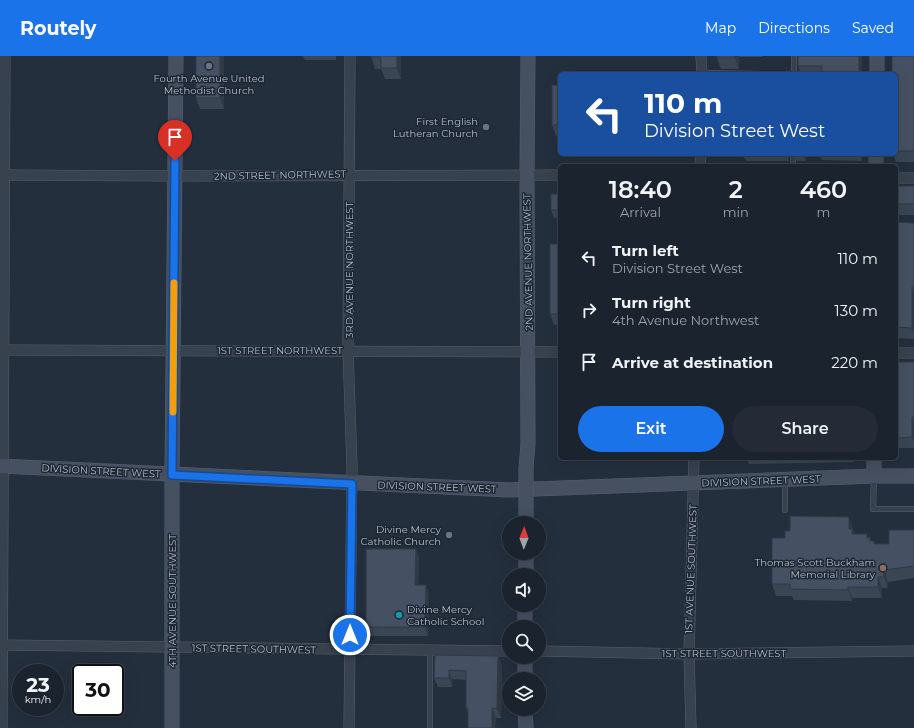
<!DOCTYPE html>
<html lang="en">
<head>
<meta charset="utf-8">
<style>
  body { margin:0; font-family:Montserrat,sans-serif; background:#242b36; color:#f1f3f6; height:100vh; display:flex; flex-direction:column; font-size:15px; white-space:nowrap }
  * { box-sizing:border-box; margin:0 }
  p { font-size:13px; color:#a0a4aa }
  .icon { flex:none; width:22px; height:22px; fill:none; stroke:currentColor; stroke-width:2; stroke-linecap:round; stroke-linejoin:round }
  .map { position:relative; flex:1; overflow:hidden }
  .drawer { position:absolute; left:558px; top:108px; width:340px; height:296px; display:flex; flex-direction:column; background:#1b232e; border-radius:6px; box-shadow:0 4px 16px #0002,0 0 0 1px #39404a }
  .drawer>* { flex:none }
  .hud { position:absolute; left:558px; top:16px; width:340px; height:84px; border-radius:6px; box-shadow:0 4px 16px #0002,0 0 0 1px #39404a; background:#1a4fa0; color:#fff; overflow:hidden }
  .needle { width:26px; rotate:1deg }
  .tools { position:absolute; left:502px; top:460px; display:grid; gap:8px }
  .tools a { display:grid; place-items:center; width:44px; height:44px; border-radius:50%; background:#1b232e; box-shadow:0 4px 16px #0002,0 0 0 1px #39404a; font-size:20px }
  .speed { position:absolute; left:12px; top:608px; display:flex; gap:8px; font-size:20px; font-weight:700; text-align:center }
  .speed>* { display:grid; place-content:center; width:52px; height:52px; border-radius:50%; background:#1b232e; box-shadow:0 4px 16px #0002,0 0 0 1px #39404a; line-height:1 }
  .speed small { font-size:10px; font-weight:400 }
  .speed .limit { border:2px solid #111; border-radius:6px; background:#fff; color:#111 }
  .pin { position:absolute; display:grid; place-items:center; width:34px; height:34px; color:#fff; margin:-41px -17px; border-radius:50% 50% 50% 0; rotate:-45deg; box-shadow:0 0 4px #0007 }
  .pin .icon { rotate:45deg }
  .me { position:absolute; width:44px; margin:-22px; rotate:0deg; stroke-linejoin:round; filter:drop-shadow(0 0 3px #0008) }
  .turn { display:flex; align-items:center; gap:14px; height:84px; padding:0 20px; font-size:18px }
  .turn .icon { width:52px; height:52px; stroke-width:2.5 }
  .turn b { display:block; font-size:28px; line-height:34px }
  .eta { display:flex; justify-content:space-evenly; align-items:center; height:68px; text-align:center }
  .eta b { font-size:24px; font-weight:600; line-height:28px }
  .cta { display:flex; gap:8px; margin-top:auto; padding:8px 20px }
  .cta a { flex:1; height:46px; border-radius:24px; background:#1a73e8; color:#fff; font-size:16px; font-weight:600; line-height:46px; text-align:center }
  .cta a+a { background:#242b36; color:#f1f3f6 }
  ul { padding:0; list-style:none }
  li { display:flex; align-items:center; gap:12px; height:52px; padding:0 20px }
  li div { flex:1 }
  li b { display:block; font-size:15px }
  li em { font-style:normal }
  header { display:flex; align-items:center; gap:24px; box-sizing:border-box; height:56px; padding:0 20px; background:#1a73e8; color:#fff }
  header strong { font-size:19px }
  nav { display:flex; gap:22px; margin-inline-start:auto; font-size:14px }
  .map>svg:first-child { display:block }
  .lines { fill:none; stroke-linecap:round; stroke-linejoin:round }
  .lane-casing { stroke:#565f6c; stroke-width:6 }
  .street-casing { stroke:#565f6c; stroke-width:11 }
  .secondary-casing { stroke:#565f6c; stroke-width:15 }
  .lane { stroke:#38414e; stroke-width:5 }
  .street { stroke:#38414e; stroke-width:10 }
  .secondary { stroke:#465061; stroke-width:14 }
  .secondary-bridge-casing { stroke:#565f6c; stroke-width:15; stroke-linecap:butt }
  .secondary-bridge { stroke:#465061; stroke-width:14 }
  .wall { fill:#3b4654 }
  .shaded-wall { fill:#303945 }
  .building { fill:#455162; stroke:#303945 }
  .route-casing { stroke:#114b97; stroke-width:10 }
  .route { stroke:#1a73e8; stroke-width:7 }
  .slow { stroke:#f59e0b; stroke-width:7 }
  .worship-dot { fill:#6b7280; stroke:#1d2633; stroke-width:1.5 }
  .education-dot { fill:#8d6e63; stroke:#1d2633; stroke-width:1.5 }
  .culture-dot { fill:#0f9aa8; stroke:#1d2633; stroke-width:1.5 }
  .labels { text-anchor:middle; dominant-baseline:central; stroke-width:3; stroke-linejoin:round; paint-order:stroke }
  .poi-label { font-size:10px; fill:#b4bcc9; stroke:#1d2633; text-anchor:end }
  .street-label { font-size:10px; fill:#b4bcc9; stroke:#1d2633 }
</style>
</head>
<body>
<header>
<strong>Routely</strong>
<nav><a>Map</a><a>Directions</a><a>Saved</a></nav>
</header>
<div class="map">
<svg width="914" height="672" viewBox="0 0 914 672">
  <rect width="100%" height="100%" fill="#242f3e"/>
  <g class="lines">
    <defs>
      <g id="lane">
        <path d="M702 17 759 18"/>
        <path d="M794 18V0"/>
        <path d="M793 110V98"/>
        <path d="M874 421 873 453H914"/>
        <path d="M785 454V425"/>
        <path d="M430 594V672"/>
      </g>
      <g id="street">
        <path d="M701 0 702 18"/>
        <path d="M700 110 701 98"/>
        <path d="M0 119 175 120 560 119"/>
        <path d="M896 122H914"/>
        <path d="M0 294 560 296"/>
        <path d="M896 297H914"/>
        <path d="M0 589 509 595"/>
        <path d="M539 595 689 598 914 595"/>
        <path d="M2 672 5 0"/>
        <path d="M349 672 352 411 348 294 350 0"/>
        <path d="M691 672 689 598 694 402"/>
      </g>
      <g id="secondary">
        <path d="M877 18V0"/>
        <path d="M876 110V98"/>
        <path d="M0 410 509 434 874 420H914"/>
        <path d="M526 412 528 388 527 119 528 0"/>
        <path d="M874 420V402"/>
        <path d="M526 467V452"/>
        <path d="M526 519V497"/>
        <path d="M525 571V549"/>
        <path d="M525 601V623"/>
        <path d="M525 653 526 672"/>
        <path d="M172 672V419L176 0"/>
      </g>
    </defs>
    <!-- lane casing -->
    <use href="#lane" class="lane-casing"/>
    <!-- street casing -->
    <use href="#street" class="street-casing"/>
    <!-- secondary casing -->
    <use href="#secondary" class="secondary-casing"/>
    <!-- lane -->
    <use href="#lane" class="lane"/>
    <!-- street -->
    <use href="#street" class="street"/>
    <!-- secondary -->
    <use href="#secondary" class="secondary"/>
    <defs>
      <path id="secondary-bridge" d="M526 412V452"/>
    </defs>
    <!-- secondary-bridge casing -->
    <use href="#secondary-bridge" class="secondary-bridge-casing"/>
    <!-- secondary-bridge -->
    <use href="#secondary-bridge" class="secondary-bridge"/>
  </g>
  <!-- wall -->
  <g class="wall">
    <path d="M196 0H224V53H200L196 42Z"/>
    <path d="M303 0H336V4H305Z"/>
    <path d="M371 0H401V23H385L381 13H375Z"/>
    <path d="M717 0H763V1H739V13H721L717 2Z"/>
    <path d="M798 0 862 18H801L798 10Z"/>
    <path d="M914 0V106H896L893 98H896V18Z"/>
    <path d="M560 29V80H556L552 69Z"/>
    <path d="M740 98H789V105H747Z"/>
    <path d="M794 98H806V105H797Z"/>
    <path d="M820 98H862V105L822 104Z"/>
    <rect x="896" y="130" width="18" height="29"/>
    <path d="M560 138V162H554L551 154Z"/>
    <path d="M896 166 914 167V283L896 282Z"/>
    <path d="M560 188V269H554L550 258Z"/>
    <rect x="896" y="306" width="18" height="86"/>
    <path d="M747 402H853V406L749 408Z"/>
    <path d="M853 472 854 478 868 481 875 488H889L914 474V522L888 526V532H882V542H852V545L794 544 792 540H776L772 528 785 482Z"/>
    <path d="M416 493 419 501 418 529 429 537 428 580H369L366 571Z"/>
    <path d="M435 599 502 609 501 662H496L495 672H468V657L466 652V624L452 623V631H438L434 622Z"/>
  </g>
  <!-- shaded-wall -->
  <g class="shaded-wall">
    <path d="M220 0H224V53L220 42Z"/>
    <path d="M397 0H401V23L397 12Z"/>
    <path d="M735 0H739V13L735 2Z"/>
    <rect x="859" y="0" width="3" height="18"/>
    <path d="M786 98H789V105Z"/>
    <path d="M803 98H806V105Z"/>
    <path d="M860 98H862V105Z"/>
    <path d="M912 231 914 237V278L912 272Z"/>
    <path d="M912 361 914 366V386L912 381Z"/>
    <path d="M849 461 853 472V474L857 484 849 473Z"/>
    <path d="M416 493 419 501 418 538 415 529Z"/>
    <path d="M884 514 888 526V532L884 521Z"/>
    <path d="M878 521 882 532V542L878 531Z"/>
    <path d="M426 529 429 537 428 580 425 571Z"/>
    <path d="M848 531 852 542V545L848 534Z"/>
    <path d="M498 600 502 609 501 662 497 653Z"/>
    <path d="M449 614 452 623V631L449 622Z"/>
    <path d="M492 652 496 662 495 672H492Z"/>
  </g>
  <!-- building -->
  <g class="building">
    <rect x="196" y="0" width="24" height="42"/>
    <path d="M371 0H397V12H381V1H371Z"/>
    <rect x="717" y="0" width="18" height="2"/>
    <path d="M798 0H859V18H822V10H798Z"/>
    <path d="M892 0H914V95H896V18H892Z"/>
    <rect x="552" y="29" width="8" height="40"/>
    <rect x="896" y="130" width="18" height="18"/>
    <rect x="551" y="138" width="9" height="16"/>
    <path d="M896 166 914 167V231H912V272L896 271Z"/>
    <rect x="550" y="188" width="10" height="70"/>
    <path d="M896 306H914V361H912V381L896 382Z"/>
    <path d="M790 460 849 461V473H852V478H867V482L870 481V485H874V488H889V474H914V510L884 514V521H878V531H848V534L790 533V528H772V482H785V475H790Z"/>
    <path d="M366 493H416L415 529H426L425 571H366Z"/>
    <path d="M435 599 498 600 497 653 492 652V672H468V652H466V615L449 614V622H434Z"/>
  </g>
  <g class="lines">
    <defs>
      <path id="route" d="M175 105 172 419 352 428 350 579"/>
    </defs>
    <!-- route casing -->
    <use href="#route" class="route-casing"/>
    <!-- route -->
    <use href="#route" class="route"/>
    <!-- slow -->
    <path class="slow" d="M173 356 174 227"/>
  </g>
  <!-- markers -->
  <g class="worship-dot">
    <circle cx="209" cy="10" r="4"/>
    <circle cx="486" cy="71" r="4"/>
    <circle cx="449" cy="479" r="4"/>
  </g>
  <circle class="education-dot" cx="883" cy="512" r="4"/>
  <circle class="culture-dot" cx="399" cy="559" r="4"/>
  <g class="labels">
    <!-- poi labels -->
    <g class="poi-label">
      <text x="209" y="22" text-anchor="middle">Fourth Avenue United<tspan x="209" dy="12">Methodist Church</tspan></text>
      <text x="478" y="65">First English<tspan x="478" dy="12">Lutheran Church</tspan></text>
      <text x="441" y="473">Divine Mercy<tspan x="441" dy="12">Catholic Church</tspan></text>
      <text x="875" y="506">Thomas Scott Buckham<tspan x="875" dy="12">Memorial Library</tspan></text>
      <text x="407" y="553" text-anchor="start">Divine Mercy<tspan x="407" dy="12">Catholic School</tspan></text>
    </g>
    <!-- street labels -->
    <g class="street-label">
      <text transform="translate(280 119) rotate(-1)">2ND STREET NORTHWEST</text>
      <text transform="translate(528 206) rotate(-91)">2ND AVENUE NORTHWEST</text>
      <text transform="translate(349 214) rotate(-90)">3RD AVENUE NORTHWEST</text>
      <text x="280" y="294">1ST STREET NORTHWEST</text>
      <text transform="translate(101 415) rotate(3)">DIVISION STREET WEST</text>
      <text transform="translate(761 425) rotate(-2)">DIVISION STREET WEST</text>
      <text transform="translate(437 431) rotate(2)">DIVISION STREET WEST</text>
      <text transform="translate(691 513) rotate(-88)">1ST AVENUE SOUTHWEST</text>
      <text transform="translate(172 545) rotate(-90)">4TH AVENUE SOUTHWEST</text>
      <text transform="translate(254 593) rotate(1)">1ST STREET SOUTHWEST</text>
      <text x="724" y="597">1ST STREET SOUTHWEST</text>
    </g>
  </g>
</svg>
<div class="tools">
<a><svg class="needle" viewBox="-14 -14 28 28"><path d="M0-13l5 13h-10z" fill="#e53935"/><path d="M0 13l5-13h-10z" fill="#a0a4aa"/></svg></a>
<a><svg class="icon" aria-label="sound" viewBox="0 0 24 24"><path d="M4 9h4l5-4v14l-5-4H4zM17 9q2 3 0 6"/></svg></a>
<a><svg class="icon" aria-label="search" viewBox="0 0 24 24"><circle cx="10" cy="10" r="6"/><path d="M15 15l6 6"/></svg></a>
<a><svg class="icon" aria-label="layers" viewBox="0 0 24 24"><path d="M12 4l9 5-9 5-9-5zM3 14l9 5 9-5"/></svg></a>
</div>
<div class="speed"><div>23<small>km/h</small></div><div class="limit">30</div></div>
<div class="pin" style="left:175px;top:105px;background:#d93025"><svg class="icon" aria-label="arrive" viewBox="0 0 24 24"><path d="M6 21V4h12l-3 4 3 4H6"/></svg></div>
<svg class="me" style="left:350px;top:579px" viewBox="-20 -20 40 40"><circle r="17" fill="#1a73e8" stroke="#fff" stroke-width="3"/><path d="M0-11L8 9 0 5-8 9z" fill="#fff"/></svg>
<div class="hud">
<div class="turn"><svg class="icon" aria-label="left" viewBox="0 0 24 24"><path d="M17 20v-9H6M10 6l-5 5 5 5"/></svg><div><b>110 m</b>Division Street West</div></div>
</div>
<section class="drawer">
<div class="eta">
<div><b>18:40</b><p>Arrival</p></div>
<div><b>2</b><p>min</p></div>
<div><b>460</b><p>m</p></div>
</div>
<ul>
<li><svg class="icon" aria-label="left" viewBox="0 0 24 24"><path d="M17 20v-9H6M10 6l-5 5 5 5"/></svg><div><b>Turn left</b><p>Division Street West</p></div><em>110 m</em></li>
<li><svg class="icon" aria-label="right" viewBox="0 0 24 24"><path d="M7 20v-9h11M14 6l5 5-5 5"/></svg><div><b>Turn right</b><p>4th Avenue Northwest</p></div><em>130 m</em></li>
<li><svg class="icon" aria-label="arrive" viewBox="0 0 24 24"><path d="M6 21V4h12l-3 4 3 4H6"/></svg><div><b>Arrive at destination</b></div><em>220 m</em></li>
</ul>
<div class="cta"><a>Exit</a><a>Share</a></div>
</section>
</div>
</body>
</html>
